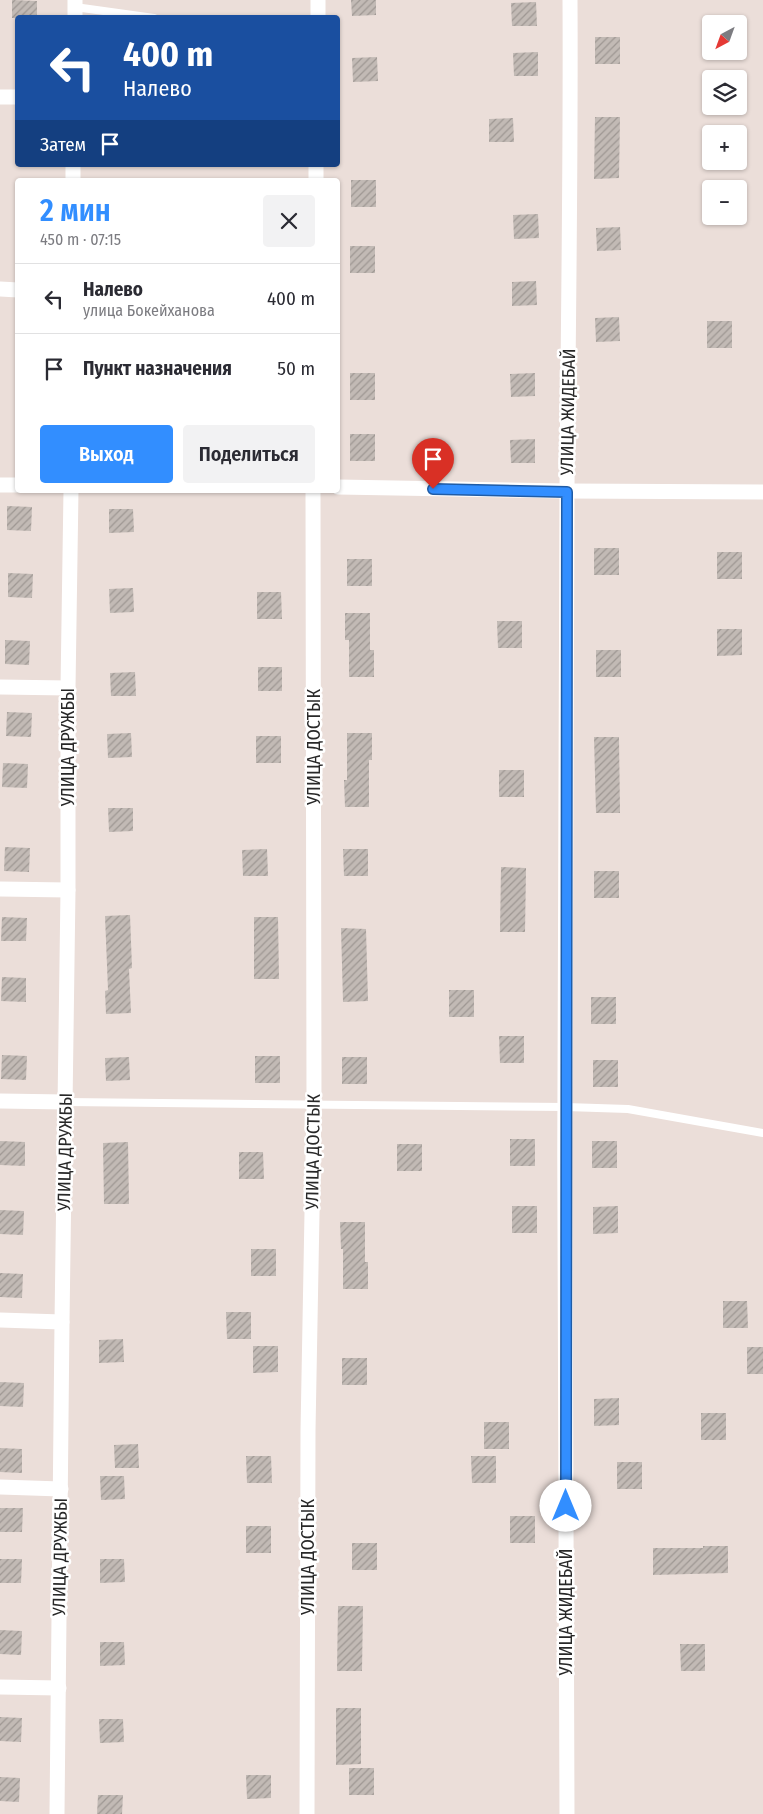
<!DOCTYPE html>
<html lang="ru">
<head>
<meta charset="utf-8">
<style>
  body { margin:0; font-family:"Fira Sans Condensed",sans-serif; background:#f2f2f3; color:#2b2b33; height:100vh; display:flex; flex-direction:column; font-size:19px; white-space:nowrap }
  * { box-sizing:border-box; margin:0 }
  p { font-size:16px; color:#7c7c81 }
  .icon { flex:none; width:28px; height:28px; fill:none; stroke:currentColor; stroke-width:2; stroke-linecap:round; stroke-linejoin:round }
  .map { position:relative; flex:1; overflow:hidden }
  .details { position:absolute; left:15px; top:178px; width:325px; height:315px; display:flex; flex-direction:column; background:#fff; border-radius:5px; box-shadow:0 1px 4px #0004 }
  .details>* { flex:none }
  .banner { position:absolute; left:15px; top:15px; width:325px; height:152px; border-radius:5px; box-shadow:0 1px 4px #0004; background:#1a4fa0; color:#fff; overflow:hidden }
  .needle { width:32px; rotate:221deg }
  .buttons { position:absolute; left:702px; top:15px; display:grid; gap:10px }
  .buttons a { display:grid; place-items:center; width:45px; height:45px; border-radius:5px; background:#fff; box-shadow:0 1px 4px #0004; font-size:25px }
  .pin { position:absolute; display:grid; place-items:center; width:42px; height:42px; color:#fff; margin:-51px -21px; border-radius:50% 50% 50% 0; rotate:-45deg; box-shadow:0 0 5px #0007 }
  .pin .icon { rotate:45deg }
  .me { position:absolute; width:55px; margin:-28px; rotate:0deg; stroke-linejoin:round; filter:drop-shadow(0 0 4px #0008) }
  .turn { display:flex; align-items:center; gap:18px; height:105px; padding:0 25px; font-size:22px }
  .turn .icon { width:65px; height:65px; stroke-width:2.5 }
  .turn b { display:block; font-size:35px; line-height:42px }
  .then { display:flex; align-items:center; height:48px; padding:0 25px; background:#0003; gap:10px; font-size:19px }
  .round { display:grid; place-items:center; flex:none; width:52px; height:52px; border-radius:5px; background:#f2f2f3 }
  .overview { display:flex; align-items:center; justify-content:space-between; height:85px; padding:0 25px }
  h1 { font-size:30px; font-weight:600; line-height:38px; color:#328eff }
  .primary-button { display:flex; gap:10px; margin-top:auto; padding:10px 25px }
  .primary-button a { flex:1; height:58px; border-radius:5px; background:#328eff; color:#fff; font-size:20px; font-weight:600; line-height:58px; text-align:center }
  .primary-button a+a { background:#f2f2f3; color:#2b2b33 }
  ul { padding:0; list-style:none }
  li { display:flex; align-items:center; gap:15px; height:70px; padding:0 25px; border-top:1px solid #e1e1e2 }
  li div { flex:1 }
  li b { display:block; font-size:19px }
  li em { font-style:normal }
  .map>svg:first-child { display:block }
  .building { fill:url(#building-hatch) }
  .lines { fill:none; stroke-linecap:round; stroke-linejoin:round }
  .service { stroke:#fff; stroke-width:8 }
  .minor { stroke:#fff; stroke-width:15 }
  .route-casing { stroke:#205ca6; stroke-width:12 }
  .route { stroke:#328eff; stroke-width:9 }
  .labels { text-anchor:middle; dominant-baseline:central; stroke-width:5; stroke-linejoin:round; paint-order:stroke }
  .street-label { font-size:18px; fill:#282828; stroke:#fff }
</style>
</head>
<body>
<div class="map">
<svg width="763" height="1814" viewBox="0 0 763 1814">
  <defs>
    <pattern id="building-hatch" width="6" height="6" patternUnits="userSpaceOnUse" patternTransform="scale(1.25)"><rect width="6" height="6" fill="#c2bab5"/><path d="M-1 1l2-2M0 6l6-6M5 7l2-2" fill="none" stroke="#9e9793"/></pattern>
  </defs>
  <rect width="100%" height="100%" fill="#ebded9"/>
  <!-- building -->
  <g class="building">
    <path d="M12 0 37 1V18H12Z"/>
    <path d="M351 0H376V15L352 16Z"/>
    <path d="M536 2 537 26H512L511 3Z"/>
    <rect x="595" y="37" width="25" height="27"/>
    <path d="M538 52V76H514L513 53Z"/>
    <path d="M377 57 378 81 353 82 352 58Z"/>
    <path d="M595 117H620L619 178 594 179Z"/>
    <path d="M513 118 514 142H489V119Z"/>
    <rect x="351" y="180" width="25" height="27"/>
    <path d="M538 214 539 238 514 239 513 215Z"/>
    <path d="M620 227 621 250 597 251 596 228Z"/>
    <rect x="350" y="246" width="25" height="27"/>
    <path d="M536 281 537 305 512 306V282Z"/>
    <path d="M619 317 620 341 596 342 595 318Z"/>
    <rect x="707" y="321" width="25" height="27"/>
    <rect x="350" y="373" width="25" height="27"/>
    <path d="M535 373V396L511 397 510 374Z"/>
    <rect x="350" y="434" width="25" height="27"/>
    <path d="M535 439V463H511L510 440Z"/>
    <path d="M7 506 32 507 31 531 7 530Z"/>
    <path d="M109 509H133L134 532 109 533Z"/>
    <rect x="594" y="548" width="25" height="27"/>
    <rect x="717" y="552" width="25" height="27"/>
    <rect x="347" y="559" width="25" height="27"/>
    <path d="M8 573 33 574 32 598 8 597Z"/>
    <path d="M133 588 134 612 110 613 109 589Z"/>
    <path d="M257 592H281L282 619H257Z"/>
    <path d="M345 613H370V650H374V677H349V640H345Z"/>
    <path d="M497 621H522V648H498Z"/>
    <path d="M717 629H742V655L717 656Z"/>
    <path d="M5 640 30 641 29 665 5 664Z"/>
    <rect x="596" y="650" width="25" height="27"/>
    <rect x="258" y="667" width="24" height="24"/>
    <path d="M135 672 136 696H111L110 673Z"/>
    <path d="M7 712 32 713 31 737 6 736Z"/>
    <path d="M131 733 132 757 108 758 107 734Z"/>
    <path d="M347 733H372V760H369V807H345L344 780H347Z"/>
    <rect x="256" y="736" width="25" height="27"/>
    <path d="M594 737H619L620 813H596Z"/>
    <path d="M3 763 28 764 27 788 2 787Z"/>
    <rect x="499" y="770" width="25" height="27"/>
    <path d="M108 808H133V831L109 832Z"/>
    <path d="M5 847 30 848 29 872 4 871Z"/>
    <path d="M267 849 268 876H243L242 850Z"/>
    <path d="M343 849H368V876H344Z"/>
    <path d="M501 867 526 868 525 932H500Z"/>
    <rect x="594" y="871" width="25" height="27"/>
    <path d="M130 915 132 968 129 969 131 1013 106 1014 105 991 108 990 105 916Z"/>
    <path d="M2 917 27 918 26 941H1Z"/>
    <path d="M254 917H278L279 979H254Z"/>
    <path d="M341 928 366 929 368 1001 343 1002Z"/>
    <path d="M2 977 26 978V1002L1 1001Z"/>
    <rect x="449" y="990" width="25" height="27"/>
    <rect x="591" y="997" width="25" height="27"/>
    <path d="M499 1036H524V1063H500Z"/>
    <path d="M2 1055 27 1056 26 1080 1 1079Z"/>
    <rect x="255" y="1056" width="25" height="27"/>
    <path d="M129 1057 130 1080 106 1081 105 1058Z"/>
    <rect x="342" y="1057" width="25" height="27"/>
    <rect x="593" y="1060" width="25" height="27"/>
    <rect x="510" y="1139" width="25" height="27"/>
    <path d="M0 1141 25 1142V1166L0 1165Z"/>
    <rect x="592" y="1141" width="25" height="27"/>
    <path d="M128 1142 129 1204H104L103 1143Z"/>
    <rect x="397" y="1144" width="25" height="27"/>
    <path d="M239 1152H263L264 1179H239Z"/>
    <rect x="512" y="1206" width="25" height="27"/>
    <path d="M618 1206V1233L593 1234V1207Z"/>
    <path d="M0 1210 24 1211 23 1235 0 1234Z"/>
    <path d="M340 1222H365V1262H368V1289H343V1249H341Z"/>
    <rect x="251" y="1249" width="25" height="27"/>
    <path d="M0 1273 23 1274 22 1298 0 1297Z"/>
    <path d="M723 1301H747L748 1328H723Z"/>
    <path d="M226 1312H251V1339H227Z"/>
    <path d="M123 1339 124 1362 99 1363V1340Z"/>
    <path d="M253 1346H278V1372L253 1373Z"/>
    <rect x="747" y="1347" width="16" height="27"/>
    <rect x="342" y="1358" width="25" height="27"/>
    <path d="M0 1382 24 1383 23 1407 0 1406Z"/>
    <path d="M619 1398V1425L594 1426V1399Z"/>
    <rect x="701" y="1413" width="25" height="27"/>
    <rect x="484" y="1422" width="25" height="27"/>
    <path d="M138 1444 139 1468H115L114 1445Z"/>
    <path d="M0 1448 22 1449V1473L0 1472Z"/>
    <path d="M246 1456H271L272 1483H247Z"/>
    <path d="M471 1456H496V1483H472Z"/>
    <rect x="617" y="1462" width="25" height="27"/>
    <path d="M100 1476H124L125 1499 101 1500Z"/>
    <path d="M0 1508H23L22 1532H0Z"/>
    <rect x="510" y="1516" width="25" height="27"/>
    <rect x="246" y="1526" width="25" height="27"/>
    <rect x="352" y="1543" width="25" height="27"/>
    <path d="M703 1546H728V1573L653 1575V1548H703Z"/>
    <path d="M0 1559H22L21 1583H0Z"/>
    <path d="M100 1559H124L125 1582 100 1583Z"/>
    <path d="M338 1606H363L362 1671H337Z"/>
    <path d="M0 1630 22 1631 21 1655 0 1654Z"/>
    <path d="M100 1642H124L125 1665 100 1666Z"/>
    <path d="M680 1644H705V1671H681Z"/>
    <path d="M336 1708H361V1764L336 1765Z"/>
    <path d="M0 1717 22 1718 21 1742 0 1741Z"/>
    <path d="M99 1719H123L124 1742 100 1743Z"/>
    <rect x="349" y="1768" width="25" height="27"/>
    <path d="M246 1775H271V1798L247 1799Z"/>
    <path d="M0 1777 20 1778 19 1802 0 1801Z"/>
    <path d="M98 1795H123L122 1814H97Z"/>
  </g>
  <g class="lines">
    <!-- service -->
    <g class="service">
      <path d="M75 7 154 18"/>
      <path d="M66 1102 566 1107 628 1109 763 1133"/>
    </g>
    <!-- minor -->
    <g class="minor">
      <path d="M75 18V0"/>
      <path d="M318 18V0"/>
      <path d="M0 97H18"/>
      <path d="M73 165V180"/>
      <path d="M316 180V165"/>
      <path d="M0 289 18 290"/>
      <path d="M0 485H18"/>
      <path d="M338 487 567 491 763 492"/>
      <path d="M0 687 68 688"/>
      <path d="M0 889 68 890"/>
      <path d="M0 1101 66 1102"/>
      <path d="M0 1320 62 1322"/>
      <path d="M0 1487 61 1489"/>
      <path d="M0 1687 59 1688"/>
      <path d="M57 1814 62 1322 68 890V688L71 490"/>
      <path d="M307 1814 308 1431 314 1104 313 490"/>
      <path d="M567 1814C564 1373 564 933 567 492 568 328 571 164 570 0"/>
    </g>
  </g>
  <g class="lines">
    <defs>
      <path id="route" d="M433 489 567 492 566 1506"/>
    </defs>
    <!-- route casing -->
    <use href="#route" class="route-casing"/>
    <!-- route -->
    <use href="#route" class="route"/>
  </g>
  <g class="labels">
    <!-- street labels -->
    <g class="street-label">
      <text transform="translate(568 412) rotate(-89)">УЛИЦА ЖИДЕБАЙ</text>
      <text transform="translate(68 747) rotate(-90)">УЛИЦА ДРУЖБЫ</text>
      <text transform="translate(314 747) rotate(-90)">УЛИЦА ДОСТЫК</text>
      <text transform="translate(65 1152) rotate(-89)">УЛИЦА ДРУЖБЫ</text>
      <text transform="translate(313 1152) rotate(-89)">УЛИЦА ДОСТЫК</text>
      <text transform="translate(60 1557) rotate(-89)">УЛИЦА ДРУЖБЫ</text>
      <text transform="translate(308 1557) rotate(-90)">УЛИЦА ДОСТЫК</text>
      <text transform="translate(566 1612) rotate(-90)">УЛИЦА ЖИДЕБАЙ</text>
    </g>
  </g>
</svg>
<div class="buttons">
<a><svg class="needle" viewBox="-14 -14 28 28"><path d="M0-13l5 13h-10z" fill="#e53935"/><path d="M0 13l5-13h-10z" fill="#7c7c81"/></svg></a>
<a><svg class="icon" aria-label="layers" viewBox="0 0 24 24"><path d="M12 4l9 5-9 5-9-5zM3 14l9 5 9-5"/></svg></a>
<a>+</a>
<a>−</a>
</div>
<div class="pin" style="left:433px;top:489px;background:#d93025"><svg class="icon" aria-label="arrive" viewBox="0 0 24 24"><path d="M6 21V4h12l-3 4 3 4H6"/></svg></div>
<svg class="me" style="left:566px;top:1506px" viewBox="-20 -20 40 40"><circle r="19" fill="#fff"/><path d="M0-13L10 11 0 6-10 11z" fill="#328eff"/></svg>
<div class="banner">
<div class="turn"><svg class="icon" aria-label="left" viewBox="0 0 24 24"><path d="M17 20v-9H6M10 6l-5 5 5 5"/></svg><div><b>400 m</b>Налево</div></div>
<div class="then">Затем<svg class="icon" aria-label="arrive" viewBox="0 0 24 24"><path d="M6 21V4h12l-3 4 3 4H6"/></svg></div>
</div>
<section class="details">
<div class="overview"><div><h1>2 мин</h1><p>450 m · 07:15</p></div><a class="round"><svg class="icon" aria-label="close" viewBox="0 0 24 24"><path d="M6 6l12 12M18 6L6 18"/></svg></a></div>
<ul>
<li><svg class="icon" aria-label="left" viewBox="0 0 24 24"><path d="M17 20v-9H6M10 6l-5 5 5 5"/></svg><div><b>Налево</b><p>улица Бокейханова</p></div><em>400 m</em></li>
<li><svg class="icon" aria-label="arrive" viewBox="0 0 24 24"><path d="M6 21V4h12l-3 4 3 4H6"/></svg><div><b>Пункт назначения</b></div><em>50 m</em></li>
</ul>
<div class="primary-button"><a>Выход</a><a>Поделиться</a></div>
</section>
</div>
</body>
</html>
